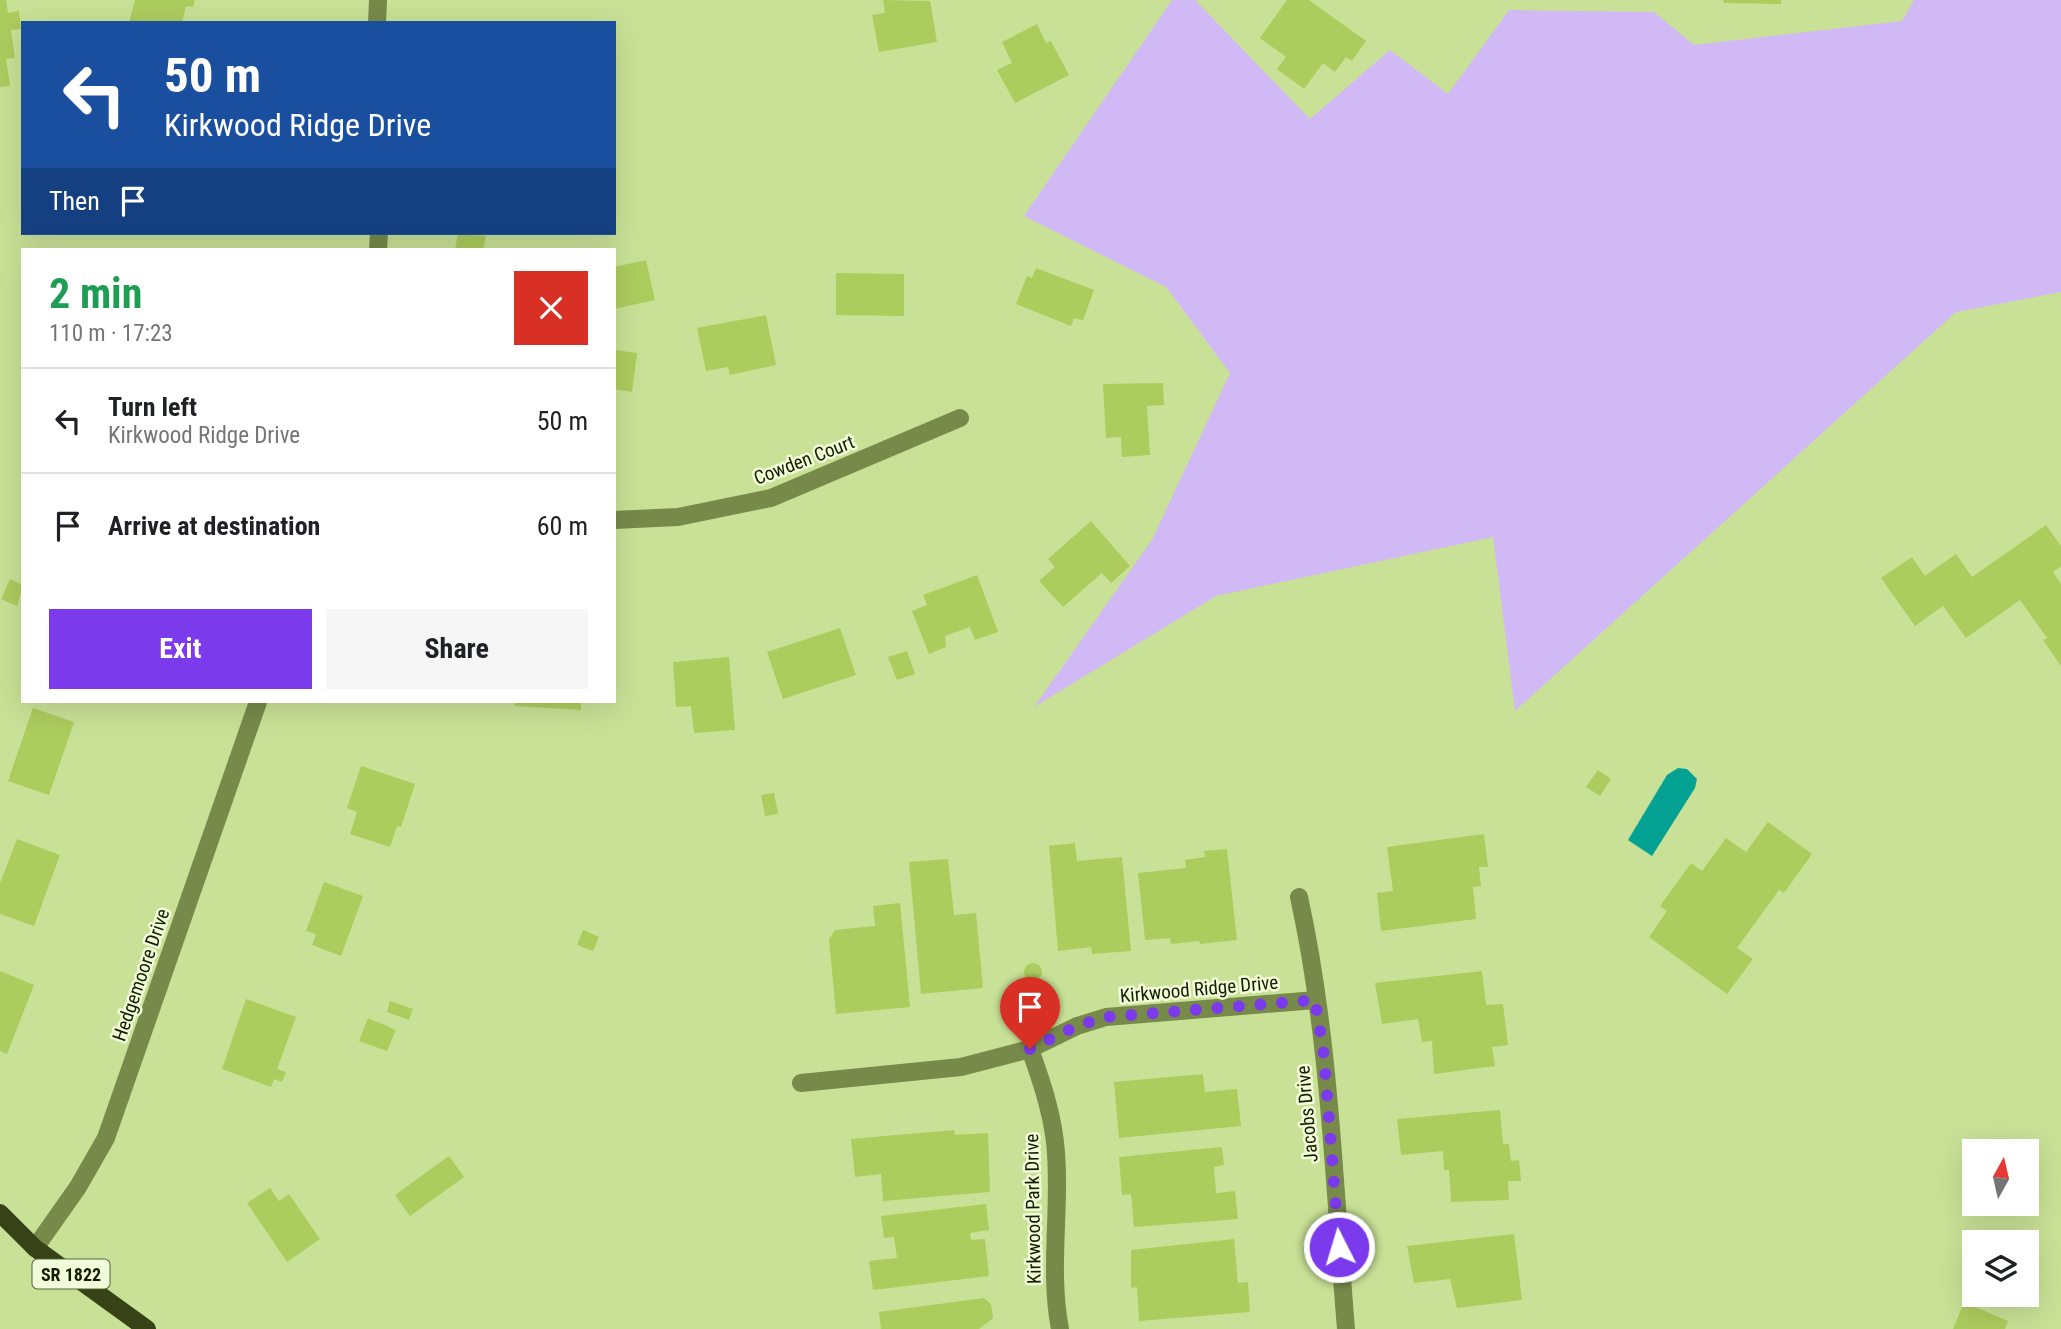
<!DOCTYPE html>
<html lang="en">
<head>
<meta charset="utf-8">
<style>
  body { margin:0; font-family:"Roboto Condensed",sans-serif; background:#f6f6f6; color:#202124; height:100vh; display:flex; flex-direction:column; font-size:26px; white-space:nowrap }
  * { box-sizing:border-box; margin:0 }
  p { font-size:23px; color:#757577 }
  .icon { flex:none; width:38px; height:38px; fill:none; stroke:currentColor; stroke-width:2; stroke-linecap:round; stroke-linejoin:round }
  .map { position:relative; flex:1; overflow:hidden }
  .panel { position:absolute; left:21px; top:248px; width:595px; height:455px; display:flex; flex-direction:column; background:#fff; border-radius:0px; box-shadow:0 7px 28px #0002 }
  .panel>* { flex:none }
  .hud { position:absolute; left:21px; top:21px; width:595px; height:214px; border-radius:0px; box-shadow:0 7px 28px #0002; background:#1a4fa0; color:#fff; overflow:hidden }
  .needle { width:46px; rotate:8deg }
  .fabs { position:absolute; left:1962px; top:1139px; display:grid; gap:14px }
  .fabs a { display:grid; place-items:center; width:77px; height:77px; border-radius:0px; background:#fff; box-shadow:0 7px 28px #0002; font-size:35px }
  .pin { position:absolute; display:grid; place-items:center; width:60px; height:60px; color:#fff; margin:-72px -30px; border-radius:50% 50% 50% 0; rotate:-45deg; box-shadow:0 0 7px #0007 }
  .pin .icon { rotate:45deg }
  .me { position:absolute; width:77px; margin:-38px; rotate:355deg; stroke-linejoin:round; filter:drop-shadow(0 0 5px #0008) }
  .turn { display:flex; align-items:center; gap:24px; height:147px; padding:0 28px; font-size:32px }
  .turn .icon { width:91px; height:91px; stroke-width:2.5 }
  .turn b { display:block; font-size:49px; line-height:60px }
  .then { display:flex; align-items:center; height:66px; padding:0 28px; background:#0003; gap:14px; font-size:26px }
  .round { display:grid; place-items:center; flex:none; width:74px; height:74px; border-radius:0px; background:#f6f6f6 }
  .summary { display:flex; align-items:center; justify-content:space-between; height:119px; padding:0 28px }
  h1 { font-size:42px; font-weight:700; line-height:52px; color:#1e9e55 }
  .cta { display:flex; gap:14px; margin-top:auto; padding:14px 28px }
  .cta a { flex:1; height:80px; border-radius:0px; background:#7c3aed; color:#fff; font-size:28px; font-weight:700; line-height:80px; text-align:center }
  .cta a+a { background:#f6f6f6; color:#202124 }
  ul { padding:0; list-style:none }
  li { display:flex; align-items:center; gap:21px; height:105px; padding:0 28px; border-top:2px solid #e0e0e0 }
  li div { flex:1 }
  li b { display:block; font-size:26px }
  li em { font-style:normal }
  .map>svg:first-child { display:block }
  .green { fill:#d1b9f6 }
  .water { fill:#04a292 }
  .building { fill:#adcc5e }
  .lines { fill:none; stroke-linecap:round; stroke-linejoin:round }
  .minor { stroke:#778a4a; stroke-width:18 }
  .major { stroke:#374316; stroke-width:18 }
  .route { stroke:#7c3aed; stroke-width:12; stroke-dasharray:0 21.6 }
  .labels { text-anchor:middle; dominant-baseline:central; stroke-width:5; stroke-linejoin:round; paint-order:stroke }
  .shield { fill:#f0fdd8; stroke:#576042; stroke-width:2 }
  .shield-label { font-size:18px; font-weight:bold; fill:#151d01 }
  .street-label { font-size:19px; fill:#151d01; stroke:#f0fdd8 }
</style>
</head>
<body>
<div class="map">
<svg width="2061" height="1329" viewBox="0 0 2061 1329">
  <rect width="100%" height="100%" fill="#c9e196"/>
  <!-- green -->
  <path class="green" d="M1172 0H1195L1310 119 1390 50 1448 94 1509 10 1654 12 1694 45 1902 21 1914 0H2061V292L1956 312 1515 711 1493 537 1216 596 1034 707 1152 540 1230 373 1166 287 1024 216Z"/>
  <!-- water -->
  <path class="water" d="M1678 768 1687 769 1697 779 1695 788 1652 856 1628 840 1667 775Z"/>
  <!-- building -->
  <g class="building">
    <path d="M0 0H6L8 13 19 11 21 29 11 30 15 58 6 59 10 86 0 87Z"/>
    <path d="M135 0H195L193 7 186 6 182 23H129Z"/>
    <path d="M883 0 930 1 937 42 879 52 872 15 885 13Z"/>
    <path d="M1287 0H1309L1366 41 1352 61 1346 57 1335 72 1323 63 1304 89 1277 69 1286 57 1260 38Z"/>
    <path d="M1723 0H1781V4L1724 3Z"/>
    <path d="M1037 24 1046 43 1051 41 1069 75 1015 103 997 70 1012 63 1002 42Z"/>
    <path d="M458 233 486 236 483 250H455Z"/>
    <path d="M646 260 655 300 614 309V267Z"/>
    <path d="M1036 268 1094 290 1083 320 1074 318 1071 326 1016 304 1027 276 1032 278Z"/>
    <path d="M836 273 904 274V316L836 315Z"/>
    <path d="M766 315 776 365 730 375 728 367 706 371 697 328Z"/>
    <path d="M614 350 637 353 632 392 614 389Z"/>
    <path d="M1163 383 1164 405 1147 406 1150 455 1122 457 1121 437 1106 438 1103 384Z"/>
    <path d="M1091 521 1130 566 1111 583 1102 573 1063 607 1039 581 1055 567 1048 559Z"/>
    <path d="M2046 525 2061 546V566L2053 572 2061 584V666L2043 640 2047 638 2020 600 1966 638 1943 606 1915 626 1881 578 1912 557 1925 576 1956 554 1972 577Z"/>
    <path d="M977 575 998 632 975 640 970 627 945 636 946 647 929 654 912 611 927 605 923 595Z"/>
    <path d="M10 579 23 585 17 606 1 599Z"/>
    <path d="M840 628 856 675 783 699 767 652Z"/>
    <path d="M907 651 915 674 897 680 888 657Z"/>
    <path d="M729 657 735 730 694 733 691 706 676 707 673 662Z"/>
    <path d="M515 702H581V710L515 706Z"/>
    <path d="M33 708 74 722 49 795 8 781Z"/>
    <path d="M361 766 415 784 401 827 397 826 390 847 350 834 357 812 347 808Z"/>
    <path d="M1598 770 1611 779 1600 796 1586 787Z"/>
    <path d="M774 793 778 814 765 816 761 795Z"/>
    <path d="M1768 822 1812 854 1784 893 1779 890 1737 948 1753 959 1727 994 1649 937 1667 911 1660 906 1691 863 1702 871 1726 838 1746 852Z"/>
    <path d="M1484 834 1488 867H1479L1481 886 1473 887 1476 919 1381 931 1377 893 1393 891 1387 847Z"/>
    <path d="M17 839 60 855 34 926 0 914V883Z"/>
    <path d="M1075 843 1077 861 1122 857 1131 951 1092 954 1091 947 1058 951 1049 846Z"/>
    <path d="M1227 849 1237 940 1200 944 1199 941 1171 944 1170 938 1145 940 1138 873 1186 868 1185 860 1205 857 1204 851Z"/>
    <path d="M948 859 954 915 976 913 983 988 921 994 909 862Z"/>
    <path d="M324 882 363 896 341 956 312 945 316 934 306 931Z"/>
    <path d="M900 903 910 1007 836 1014 829 939 835 930 875 926 873 906Z"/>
    <path d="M583 930 599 937 593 951 577 945Z"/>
    <circle cx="1033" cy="972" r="9"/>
    <path d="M0 971 34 985 7 1054 0 1051Z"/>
    <path d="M1482 971 1486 1005 1503 1004 1508 1045 1492 1047 1495 1066 1434 1074 1432 1041 1422 1042 1418 1019 1382 1024 1375 983Z"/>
    <path d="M246 999 296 1017 277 1069 286 1072 282 1082 274 1079 271 1087 222 1069Z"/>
    <path d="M390 1001 413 1009 409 1020 387 1012Z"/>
    <path d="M368 1018 396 1030 387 1051 359 1041Z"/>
    <path d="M1203 1074 1205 1092 1237 1089 1241 1126 1119 1138 1114 1082Z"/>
    <path d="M1500 1110 1503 1144H1509L1511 1161 1519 1160 1521 1181H1508L1509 1200 1451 1202 1449 1170H1444L1443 1151 1401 1155 1397 1119Z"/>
    <path d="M954 1130 955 1135 988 1133 990 1192 883 1201 881 1174 855 1177 851 1139Z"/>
    <path d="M1222 1147 1224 1165 1214 1167 1216 1193 1235 1191 1238 1219 1134 1227 1131 1194 1122 1195 1119 1157Z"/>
    <path d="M449 1156 464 1177 410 1216 395 1195Z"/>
    <path d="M270 1188 279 1201 289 1194 320 1239 287 1262 247 1203Z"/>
    <path d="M986 1204 989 1230 970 1233 971 1240 985 1239 989 1276 873 1290 869 1261 897 1258 894 1237 884 1238 881 1216Z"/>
    <path d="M1514 1234 1522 1300 1457 1308 1450 1279 1414 1283 1407 1246Z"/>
    <path d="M1234 1239 1238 1283 1248 1282 1250 1312 1139 1321 1137 1287 1131 1288V1250Z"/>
    <path d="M984 1298 991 1304 993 1318 979 1329H881L879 1312Z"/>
    <path d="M1964 1302 2008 1321 2005 1329H1953Z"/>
  </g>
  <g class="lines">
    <!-- minor -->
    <g class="minor">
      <path d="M377 23 378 0"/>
      <path d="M378 250 379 233"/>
      <path d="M614 520 678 517 771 498 960 418"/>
      <path d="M1299 897C1330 1038 1334 1185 1346 1329"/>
      <path d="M1030 1049C1041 1080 1051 1109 1055 1142 1062 1204 1048 1267 1060 1329"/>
      <path d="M801 1083 961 1067 1030 1049 1077 1026 1106 1017 1316 1000"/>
      <path d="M35 1248 78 1187 106 1138 258 702"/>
    </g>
    <!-- major -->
    <path class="major" d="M0 1213 35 1248 147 1329"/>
  </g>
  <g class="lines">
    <!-- route -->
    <path class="route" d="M1030 1049 1077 1026 1106 1017 1315 1000 1324 1056 1339 1247"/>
  </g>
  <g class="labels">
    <!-- shield labels -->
    <rect class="shield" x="32.5" y="1259.5" width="77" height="29" rx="5"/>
    <g class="shield-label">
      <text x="71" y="1274">SR 1822</text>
    </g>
    <!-- street labels -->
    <g class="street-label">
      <text transform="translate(804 460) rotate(-21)">Cowden Court</text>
      <text transform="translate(141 975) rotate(-71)">Hedgemoore Drive</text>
      <text transform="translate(1199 989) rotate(-5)">Kirkwood Ridge Drive</text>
      <text transform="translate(1307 1114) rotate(-95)">Jacobs Drive</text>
      <text transform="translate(1033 1209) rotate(-91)">Kirkwood Park Drive</text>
    </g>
  </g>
</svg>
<div class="fabs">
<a><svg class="needle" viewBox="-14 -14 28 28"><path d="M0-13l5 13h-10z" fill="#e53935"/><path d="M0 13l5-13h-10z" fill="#757577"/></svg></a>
<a><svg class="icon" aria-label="layers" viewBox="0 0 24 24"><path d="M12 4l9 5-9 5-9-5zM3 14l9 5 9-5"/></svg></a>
</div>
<div class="pin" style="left:1030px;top:1049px;background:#d93025"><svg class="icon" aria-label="arrive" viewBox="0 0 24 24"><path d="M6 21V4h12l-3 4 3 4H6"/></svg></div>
<svg class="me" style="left:1339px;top:1247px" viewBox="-20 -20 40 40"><circle r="17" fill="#7c3aed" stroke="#fff" stroke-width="3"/><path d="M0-11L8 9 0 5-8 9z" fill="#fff"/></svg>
<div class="hud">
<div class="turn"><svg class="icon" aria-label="left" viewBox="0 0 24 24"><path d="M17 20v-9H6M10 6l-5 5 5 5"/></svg><div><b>50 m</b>Kirkwood Ridge Drive</div></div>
<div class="then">Then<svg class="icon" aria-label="arrive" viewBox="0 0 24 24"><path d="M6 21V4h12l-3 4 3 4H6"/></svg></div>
</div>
<section class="panel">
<div class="summary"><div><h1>2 min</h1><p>110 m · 17:23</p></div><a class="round" style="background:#d93025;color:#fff"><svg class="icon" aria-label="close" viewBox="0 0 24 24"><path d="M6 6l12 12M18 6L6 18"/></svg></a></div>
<ul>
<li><svg class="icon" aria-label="left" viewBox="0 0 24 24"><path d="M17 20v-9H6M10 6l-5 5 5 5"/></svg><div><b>Turn left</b><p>Kirkwood Ridge Drive</p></div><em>50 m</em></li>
<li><svg class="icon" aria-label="arrive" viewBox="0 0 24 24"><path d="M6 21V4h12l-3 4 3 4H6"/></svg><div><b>Arrive at destination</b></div><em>60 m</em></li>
</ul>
<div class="cta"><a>Exit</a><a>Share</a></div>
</section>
</div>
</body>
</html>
